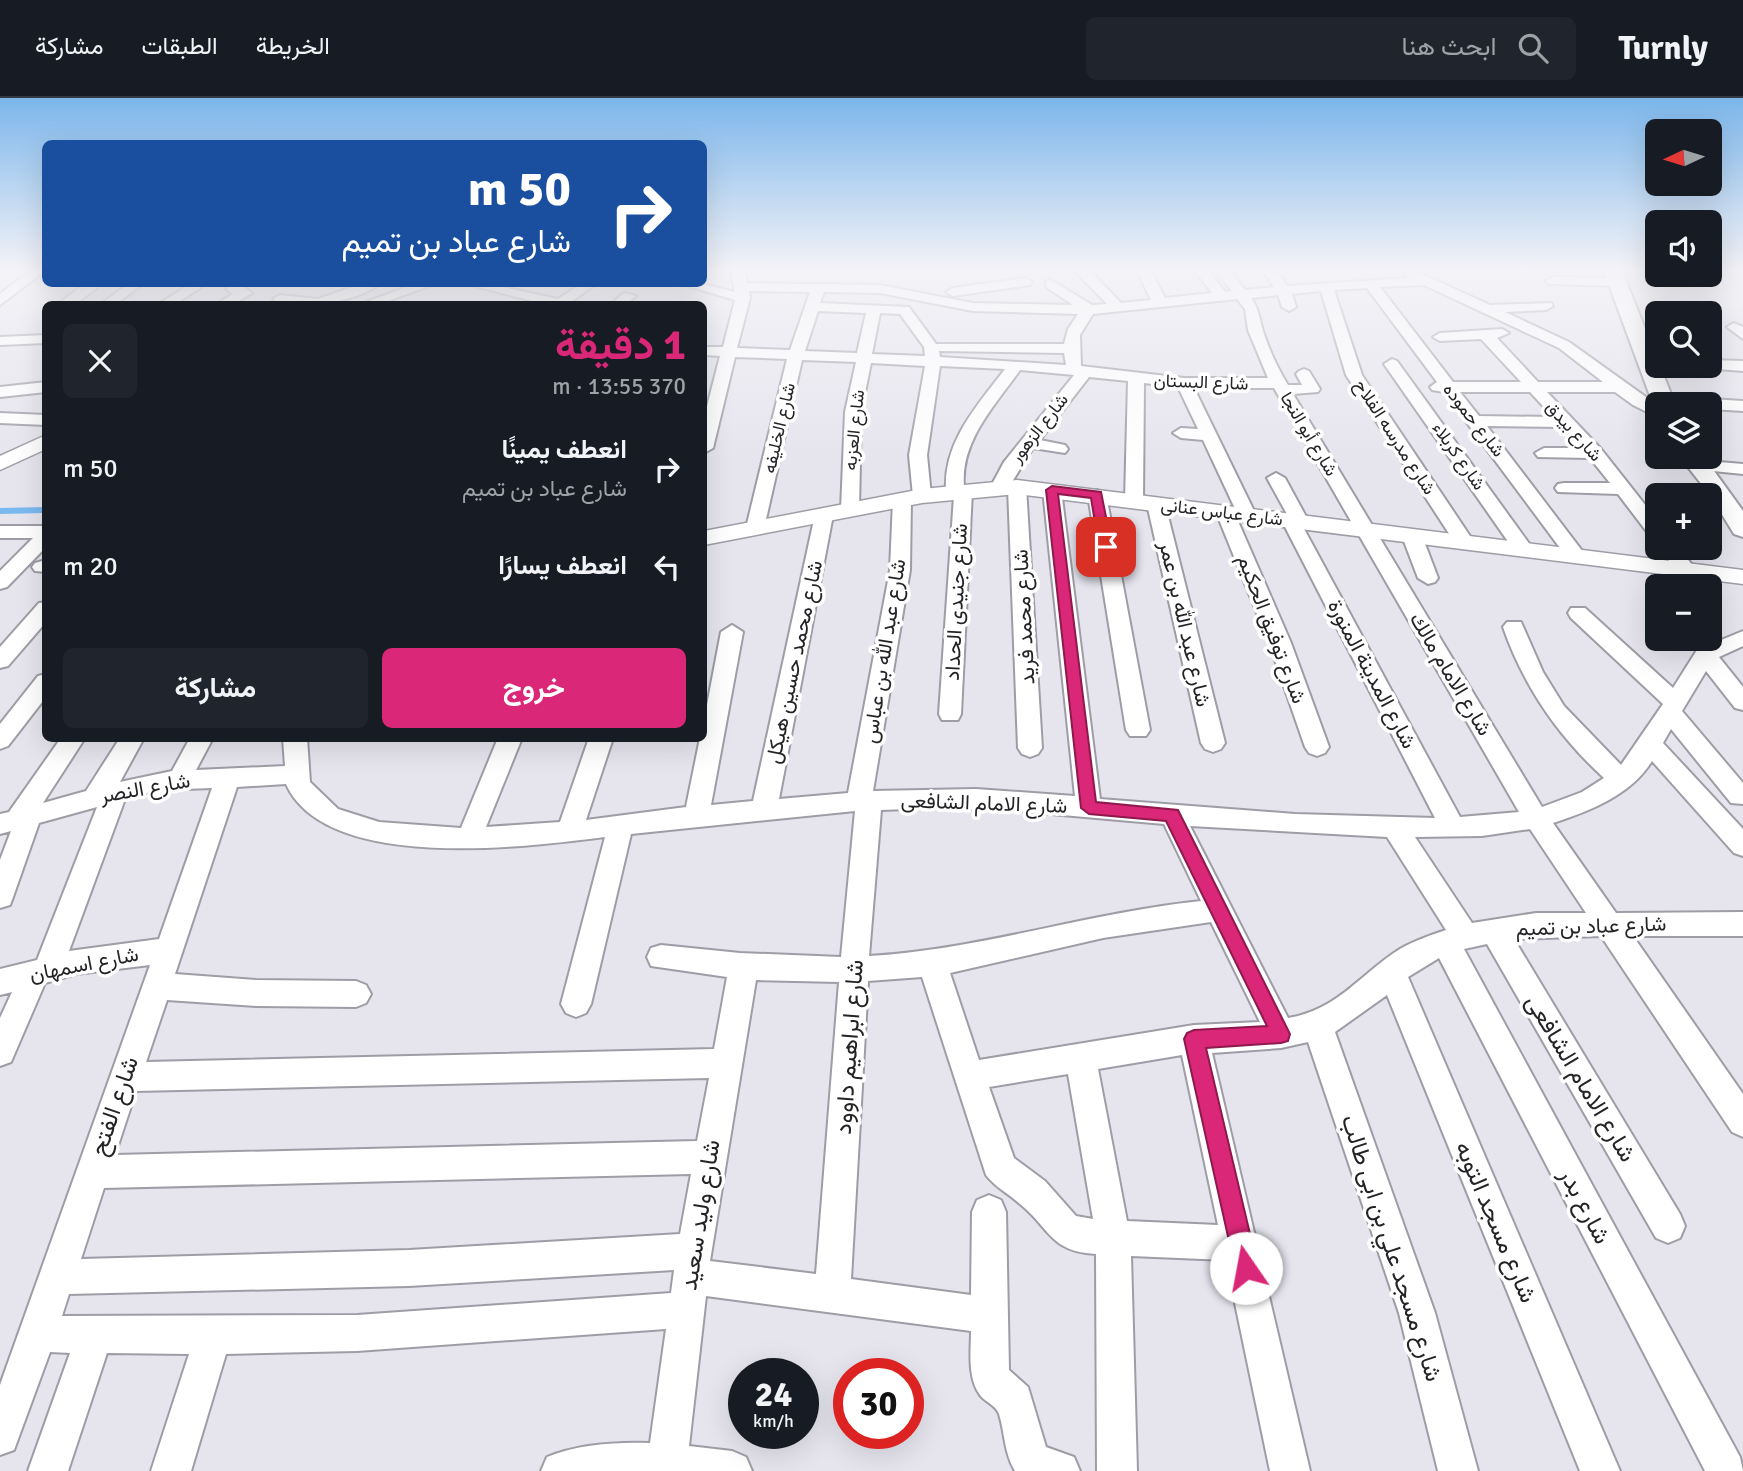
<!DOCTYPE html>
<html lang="ar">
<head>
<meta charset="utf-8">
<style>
  body { margin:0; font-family:Signika,Vazirmatn,sans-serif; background:#20242c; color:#f1f3f6; direction:rtl; height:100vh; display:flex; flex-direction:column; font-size:26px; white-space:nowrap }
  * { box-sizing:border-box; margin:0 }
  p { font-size:23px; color:#9ea1a6 }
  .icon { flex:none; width:38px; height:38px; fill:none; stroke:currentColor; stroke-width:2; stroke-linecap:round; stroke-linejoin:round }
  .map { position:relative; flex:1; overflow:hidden; direction:ltr }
  .panel { position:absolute; left:42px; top:203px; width:665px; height:441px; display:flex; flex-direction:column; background:#171b24; border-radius:10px; box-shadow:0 7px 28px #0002; direction:rtl }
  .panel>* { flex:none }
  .top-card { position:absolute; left:42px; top:42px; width:665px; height:147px; border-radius:10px; box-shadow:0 7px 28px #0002; direction:rtl; background:#1a4fa0; color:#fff; overflow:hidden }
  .needle { width:46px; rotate:266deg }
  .buttons { position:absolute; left:1645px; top:21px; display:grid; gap:14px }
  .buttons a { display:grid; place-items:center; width:77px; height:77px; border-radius:10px; background:#171b24; box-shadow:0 7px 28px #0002; font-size:35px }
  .speed { position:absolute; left:728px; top:1260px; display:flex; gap:14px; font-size:35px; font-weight:700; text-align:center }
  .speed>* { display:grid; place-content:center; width:91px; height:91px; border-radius:50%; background:#171b24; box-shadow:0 7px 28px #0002; line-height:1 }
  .speed small { font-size:18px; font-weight:400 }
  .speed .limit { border:10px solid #d22; background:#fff; color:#111 }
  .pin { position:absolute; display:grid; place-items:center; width:60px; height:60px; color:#fff; margin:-30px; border-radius:14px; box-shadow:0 4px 10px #0006 }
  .me { position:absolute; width:77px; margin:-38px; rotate:348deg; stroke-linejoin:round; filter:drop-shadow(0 0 5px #0008) }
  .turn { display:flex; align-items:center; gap:24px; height:147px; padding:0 21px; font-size:32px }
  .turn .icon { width:91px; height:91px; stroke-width:2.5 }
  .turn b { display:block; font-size:49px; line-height:60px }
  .round { display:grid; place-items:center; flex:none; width:74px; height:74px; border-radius:10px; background:#20242c }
  .summary { display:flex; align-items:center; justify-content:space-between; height:119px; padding:0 21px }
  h1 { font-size:42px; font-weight:700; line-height:52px; color:#db2777 }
  .cta { display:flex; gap:14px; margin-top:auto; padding:14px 21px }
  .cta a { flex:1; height:80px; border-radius:10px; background:#db2777; color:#fff; font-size:28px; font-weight:700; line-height:80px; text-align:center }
  .cta a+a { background:#20242c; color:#f1f3f6 }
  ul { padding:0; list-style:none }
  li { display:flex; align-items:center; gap:21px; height:98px; padding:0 21px }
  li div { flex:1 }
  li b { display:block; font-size:26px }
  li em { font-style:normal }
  header { display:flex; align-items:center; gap:42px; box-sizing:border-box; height:98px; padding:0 35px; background:#171b24; border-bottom:2px solid #363941 }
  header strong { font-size:33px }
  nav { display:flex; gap:38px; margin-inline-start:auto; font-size:24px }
  .search { width:490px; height:63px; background:#20242c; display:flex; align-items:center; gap:18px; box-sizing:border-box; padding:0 24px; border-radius:10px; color:#9ea1a6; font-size:26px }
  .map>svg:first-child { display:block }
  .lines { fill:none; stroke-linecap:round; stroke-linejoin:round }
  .stream { stroke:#7ab9ef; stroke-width:6 }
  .minor-casing { stroke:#9e9da6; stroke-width:4 }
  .tertiary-casing { stroke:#9e9da6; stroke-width:3 }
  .secondary-casing { stroke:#9e9da6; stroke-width:4 }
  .minor { fill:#fff; fill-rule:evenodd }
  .tertiary { fill:#fff; fill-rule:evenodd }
  .secondary { fill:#fff; fill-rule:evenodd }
  .route { fill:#db2777; stroke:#8e194d; stroke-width:2 }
  .labels { text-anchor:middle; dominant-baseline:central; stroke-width:7; stroke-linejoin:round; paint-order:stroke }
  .far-street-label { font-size:18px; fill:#242427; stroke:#fff }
  .street-label { font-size:21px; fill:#242427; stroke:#fff }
  .near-street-label { font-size:24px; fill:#242427; stroke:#fff }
</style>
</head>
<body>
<header>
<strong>Turnly</strong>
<div class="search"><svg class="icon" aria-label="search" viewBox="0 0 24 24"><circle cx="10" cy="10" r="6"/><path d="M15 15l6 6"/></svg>ابحث هنا</div>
<nav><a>الخريطة</a><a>الطبقات</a><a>مشاركة</a></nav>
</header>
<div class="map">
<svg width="1743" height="1373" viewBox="0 0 1743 1373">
  <rect width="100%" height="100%" fill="#e6e5ee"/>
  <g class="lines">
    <!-- stream -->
    <path class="stream" d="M0 413 46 412"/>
    <defs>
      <g id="minor">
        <path d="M30 173H45L0 207V196Z"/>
        <path d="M744 173 747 185 880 187 973 205 1073 207 1046 189V183L1051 182 1092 207 1107 206 1075 173H1090L1121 205 1151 202 1137 173H1151L1165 200 1212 195 1195 173H1209L1225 194 1232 193 1216 173H1230L1245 192 1274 189 1263 173H1277L1287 188 1408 180 1404 173H1415L1490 207 1551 205 1553 208 1546 212 1505 214 1569 244 1657 307V319L1633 307 1615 294H1547L1601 351 1657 422V440L1650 438 1618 396 1558 394 1555 390 1558 386 1564 385H1610L1590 360 1538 359 1535 355 1544 350H1581L1562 329 1487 328 1586 458 1583 462H1569L1444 294 1432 292 1430 289 1437 284 1367 190 1334 192 1362 277 1474 444 1471 448H1457L1346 277 1321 193 1292 196 1296 209 1289 213 1282 209 1278 197 1251 200C1260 212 1259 222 1264 236 1270 254 1278 271 1288 287H1302L1296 276 1299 273 1304 271 1309 273 1320 291 1318 294 1293 296 1542 709 1582 694 1604 680C1558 638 1524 589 1503 529L1507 524H1521L1543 574 1564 608 1621 667 1663 606 1571 520 1568 515 1571 510H1585L1673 590 1697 552 1743 533V548L1719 559 1743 589V612L1735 610 1706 573 1682 613 1743 685V706L1731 705 1671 631 1663 645 1743 731V758L1734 755 1652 663C1631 697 1590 713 1553 725L1616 815 1743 814V838H1633L1743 996V1039L1732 1034 1601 838 1514 841 1680 1116 1685 1128 1680 1140 1668 1145 1656 1140 1487 846 1464 851 1740 1359 1743 1373H1705L1439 860 1408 879 1620 1373H1580L1387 897 1335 934 1435 1215 1478 1373H1438L1399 1215 1308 944 1281 950 1212 955 1310 1373H1270L1226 1162 1131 1158 1137 1373H1097L1096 1156C1050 1154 1050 1130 1020 1106 1008 1095 996 1090 986 1077L922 879 868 883 851 1181 971 1197 972 1114 977 1102 989 1097 1001 1102 1006 1114 1009 1272 1028 1289 1046 1349 1074 1359 1080 1373H1015C1004 1355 1005 1335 999 1316 996 1307 985 1304 980 1297 967 1279 971 1253 971 1233L706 1198 689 1348 732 1353 746 1359 752 1373H541L547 1359C579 1346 616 1344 650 1345L666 1231 357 1253 226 1256 191 1373H151L189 1256 107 1255 68 1373H28L70 1255 50 1254 14 1352 0 1357V1287L150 867 76 876 45 885 11 964 0 968V920L12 894 0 897V871L37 862 97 709 39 725 13 799 10 807 0 810V762L11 733 0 736V716L9 714 61 640H85L43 705 86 693 120 640H144L120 684 172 673 190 640H213L196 672 285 668 283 640H307L310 684 338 711 379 724 461 730 498 640H522L486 729 560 724 589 640H613L586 722 686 709 700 640H704V623L721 534 732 527 743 534 711 707 753 703 815 417 824 411 833 417 779 701 848 695 890 472 893 402 902 397 911 402 910 472 873 693 976 691 1075 698 1043 392 1052 387 1061 392 1100 701 1295 716 1435 720 1282 423 1288 418 1267 380 1276 375 1285 380 1309 424 1303 429 1460 719 1519 714 1274 290H1194L1256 417 1254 421H1240L1238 417 1203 342 1181 340 1173 335 1181 330 1198 331 1178 289 1144 285 1143 402 1140 406 1134 407 1125 402 1128 283 1089 279 1040 342 1065 347 1068 351 1065 355 1033 350 1010 387 1017 384 1026 389 1042 650 1038 656 1030 659 1022 656 1018 650 1008 390 999 395 990 390 1004 364 1074 277 1020 272C996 306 960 343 964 388L972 393 961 616 958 622H942L939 616 954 398 946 393C943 344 977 308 1005 271L940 268 927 357 931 398 922 403 913 398 909 357 925 268 871 265 861 314 859 412 850 418 841 412 845 314 856 264 802 262 764 430 762 434H748L746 430 787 261 735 259 713 350 704 355V320L720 258 704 257V249H723L735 202 681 186H702L735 194 731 174ZM1424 187 1559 250 1603 284H1538L1497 240 1509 235 1502 231 1440 235 1433 239 1440 243 1481 241 1521 284H1453L1380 189ZM749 193 810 194 790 252 737 250 750 200ZM824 194 880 195 973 213 1078 216 1068 231 1064 246H936L909 209 820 205ZM1237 201 1245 211 1248 232 1268 280H1184L1081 268 1080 237 1093 216ZM818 213 866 215 857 255 805 253ZM880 215 900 216 924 249 925 258 872 256ZM939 253 1064 255 1066 267 940 259ZM1460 294H1530L1553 319 1479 318ZM286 686C326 775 527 749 605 739L561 906 566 915 576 919 586 915 591 906 631 736 855 713 841 859 740 855 661 847 651 850 647 859 651 868 727 879 714 951 146 964 167 902 256 908 356 909 366 905 371 896 366 887 356 883 256 882 175 876 237 689ZM212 690 159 841 69 853 125 701 157 692ZM935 710 1017 713 1164 726 1201 803C1087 815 983 851 869 858L881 712ZM1190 728 1387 739 1446 832C1431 837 1414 843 1400 851 1360 876 1338 912 1288 920ZM1530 731 1586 815H1536L1472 825 1415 739 1482 738ZM1211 824 1260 924 1194 927 979 962 950 875 1103 840ZM756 882 839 884 816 1176 710 1163ZM1182 957 1218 1127 1127 1123 1098 971ZM1068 976 1093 1121 1076 1118 1045 1083 1014 1060 989 989ZM709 980 697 1043 115 1057 136 993ZM691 1076 680 1136 409 1152 81 1161 104 1090ZM674 1172 671 1195 357 1217 62 1218 69 1196 409 1188Z"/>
        <path d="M1553 179 1617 180 1624 184 1617 188 1548 186 1546 183Z"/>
        <path d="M1025 180 1032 184 1030 187 953 198 946 194 953 190Z"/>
        <path d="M128 186H143L116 206H101Z"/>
        <path d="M190 186H206L175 206H159Z"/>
        <path d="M233 186H249L245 190 252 195 234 206H217L233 196 226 191Z"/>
        <path d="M361 186H379C362 202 292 217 273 201L280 197 318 201Z"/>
        <path d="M415 186H434L380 206H361Z"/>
        <path d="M467 186H489L558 201 581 186H596L568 206H544Z"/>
        <path d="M624 195 636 198 626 206H611Z"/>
        <path d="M1734 225 1743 229V241L1727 229Z"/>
        <path d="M46 237V245L0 247V239Z"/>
        <path d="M1392 261 1397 263 1533 451 1530 455H1516L1384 266Z"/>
        <path d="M1710 262 1743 263V273L1705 270 1703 268H1710Z"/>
        <path d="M46 284V294L0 299V289Z"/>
        <path d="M1663 298 1743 303V313L1710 311V306H1657V300Z"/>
        <path d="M0 315 46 317V327L0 325Z"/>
        <path d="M1719 364 1743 366V376L1713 373 1710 369 1713 365Z"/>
        <path d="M1097 392 1106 397 1150 632 1146 638H1130L1126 632 1088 397Z"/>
        <path d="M1156 400 1165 406 1225 645 1221 651 1213 654 1205 651 1201 645 1147 406Z"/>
        <path d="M1225 408 1234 414 1291 545 1329 649 1325 655 1317 658 1309 655 1305 649 1269 545 1216 414Z"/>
        <path d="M0 428H46V449L7 489 0 491V473L33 440H0Z"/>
        <path d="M1412 432 1422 438 1438 480 1435 484 1428 486 1418 480 1402 438Z"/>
        <path d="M1659 450H1679L1696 472 1693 476H1679Z"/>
        <path d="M46 462V474L35 473 32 469 35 465Z"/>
        <path d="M46 504V524L8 568 0 570V549L39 505Z"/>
        <path d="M46 576V599L8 648 0 651V626L38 578Z"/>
      </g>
      <g id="tertiary">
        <path d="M84 186H102L76 206H58Z"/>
        <path d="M46 337V351L0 372V358Z"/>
        <path d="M1017 382 1743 472V486L1017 396 922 405 704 447V433L922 391Z"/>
      </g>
      <g id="secondary">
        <path d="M1604 173H1622L1675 306H1657V311L1653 306Z"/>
        <path d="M1680 359H1704L1743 413V439L1734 436 1710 397Z"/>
      </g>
    </defs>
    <!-- minor casing -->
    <use href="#minor" class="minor-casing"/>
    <!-- tertiary casing -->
    <use href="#tertiary" class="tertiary-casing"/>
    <!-- secondary casing -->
    <use href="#secondary" class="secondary-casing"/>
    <!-- minor -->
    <use href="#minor" class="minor"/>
    <!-- tertiary -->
    <use href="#tertiary" class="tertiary"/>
    <!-- secondary -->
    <use href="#secondary" class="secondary"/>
  </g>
  <!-- sky -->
  <linearGradient id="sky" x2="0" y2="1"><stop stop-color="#7cb6eb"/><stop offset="0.47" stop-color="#f4f3f7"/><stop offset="1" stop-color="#f4f3f7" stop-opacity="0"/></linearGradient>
  <rect width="1743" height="365" fill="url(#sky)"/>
  <!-- route -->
  <path class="route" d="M1052 388 1101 394 1112 449 1106 453 1099 449 1091 400 1058 396 1096 704 1178 712 1290 936 1288 943 1281 945 1206 950 1258 1170 1254 1178 1246 1181 1238 1178 1235 1170 1184 941 1187 935 1194 932 1267 928 1166 723 1089 716 1081 710 1046 392Z"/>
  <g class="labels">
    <!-- far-street labels -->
    <g class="far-street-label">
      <text transform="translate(1201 284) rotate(2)">شارع البستان</text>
      <text transform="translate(1474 322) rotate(52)">شارع حموده</text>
      <text transform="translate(779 330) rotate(-77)">شارع الخليفه</text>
      <text transform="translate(1039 330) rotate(-52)">شارع الزهور</text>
      <text transform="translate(854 332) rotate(-84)">شارع العزبه</text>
      <text transform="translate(1574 333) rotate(48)">شارع بيدق</text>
      <text transform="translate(1309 336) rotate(59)">شارع أبو النجا</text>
      <text transform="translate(1395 339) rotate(57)">شارع مدرسه الفلاح</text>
      <text transform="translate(1459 358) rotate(55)">شارع كربلاء</text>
      <text transform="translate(1222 414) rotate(7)">شارع عباس عنانى</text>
    </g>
    <!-- street labels -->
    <g class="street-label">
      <text transform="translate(956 504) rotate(-87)">شارع جنيدى الحداد</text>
      <text transform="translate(1024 519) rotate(-93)">شارع محمد فريد</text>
      <text transform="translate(1185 526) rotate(77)">شارع عبد الله بن عمر</text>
      <text transform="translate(1272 531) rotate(69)">شارع توفيق الحكيم</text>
      <text transform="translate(884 553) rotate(-81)">شارع عبد الله بن عباس</text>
      <text transform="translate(794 564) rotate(-78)">شارع محمد حسين هيكل</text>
      <text transform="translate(1372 576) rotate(62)">شارع المدينة المنورة</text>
      <text transform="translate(1451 576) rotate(59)">شارع الامام مالك</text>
      <text transform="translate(145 690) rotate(-10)">شارع النصر</text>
      <text transform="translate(984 705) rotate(2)">شارع الامام الشافعى</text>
      <text transform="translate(1591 828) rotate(-2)">شارع عباد بن تميم</text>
      <text transform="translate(84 866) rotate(-11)">شارع اسمهان</text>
    </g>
    <!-- near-street labels -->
    <g class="near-street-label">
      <text transform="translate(849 949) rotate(-86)">شارع ابراهيم داوود</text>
      <text transform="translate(1581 980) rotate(59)">شارع الامام الشافعى</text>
      <text transform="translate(114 1008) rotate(-71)">شارع الفتح</text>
      <text transform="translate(1585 1108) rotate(62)">شارع بدر</text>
      <text transform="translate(700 1117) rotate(-81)">شارع وليد سعيد</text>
      <text transform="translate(1496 1124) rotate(67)">شارع مسجد التوبه</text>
      <text transform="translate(1392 1150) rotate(72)">شارع مسجد علي بن ابى طالب</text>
    </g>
  </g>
</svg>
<div class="buttons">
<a><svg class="needle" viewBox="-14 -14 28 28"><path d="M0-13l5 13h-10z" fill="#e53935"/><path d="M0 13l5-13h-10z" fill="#9ea1a6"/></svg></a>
<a><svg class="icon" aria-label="sound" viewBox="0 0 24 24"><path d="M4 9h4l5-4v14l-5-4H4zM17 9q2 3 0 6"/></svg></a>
<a><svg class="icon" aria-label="search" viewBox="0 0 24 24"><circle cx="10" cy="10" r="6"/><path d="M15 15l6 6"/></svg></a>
<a><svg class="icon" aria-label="layers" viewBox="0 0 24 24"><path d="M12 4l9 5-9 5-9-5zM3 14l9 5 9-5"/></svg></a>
<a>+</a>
<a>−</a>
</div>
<div class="speed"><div>24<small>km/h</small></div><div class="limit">30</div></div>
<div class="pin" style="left:1106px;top:449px;background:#d93025"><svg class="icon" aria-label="arrive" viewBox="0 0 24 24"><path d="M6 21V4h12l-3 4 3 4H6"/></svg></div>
<svg class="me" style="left:1246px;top:1170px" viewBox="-20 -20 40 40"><circle r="19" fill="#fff"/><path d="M0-13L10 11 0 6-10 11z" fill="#db2777"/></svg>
<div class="top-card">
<div class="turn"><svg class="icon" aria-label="right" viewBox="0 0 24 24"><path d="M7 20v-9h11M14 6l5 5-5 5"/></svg><div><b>50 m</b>شارع عباد بن تميم</div></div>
</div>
<section class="panel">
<div class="summary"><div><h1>1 دقيقة</h1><p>370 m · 13:55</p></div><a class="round"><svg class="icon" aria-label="close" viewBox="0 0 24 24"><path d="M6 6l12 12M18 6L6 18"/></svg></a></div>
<ul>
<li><svg class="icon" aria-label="right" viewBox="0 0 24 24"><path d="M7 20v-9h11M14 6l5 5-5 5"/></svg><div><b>انعطف يمينًا</b><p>شارع عباد بن تميم</p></div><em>50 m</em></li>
<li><svg class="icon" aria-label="left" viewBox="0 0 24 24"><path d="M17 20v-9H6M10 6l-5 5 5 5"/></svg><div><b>انعطف يسارًا</b></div><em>20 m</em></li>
</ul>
<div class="cta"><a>خروج</a><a>مشاركة</a></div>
</section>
</div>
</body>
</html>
